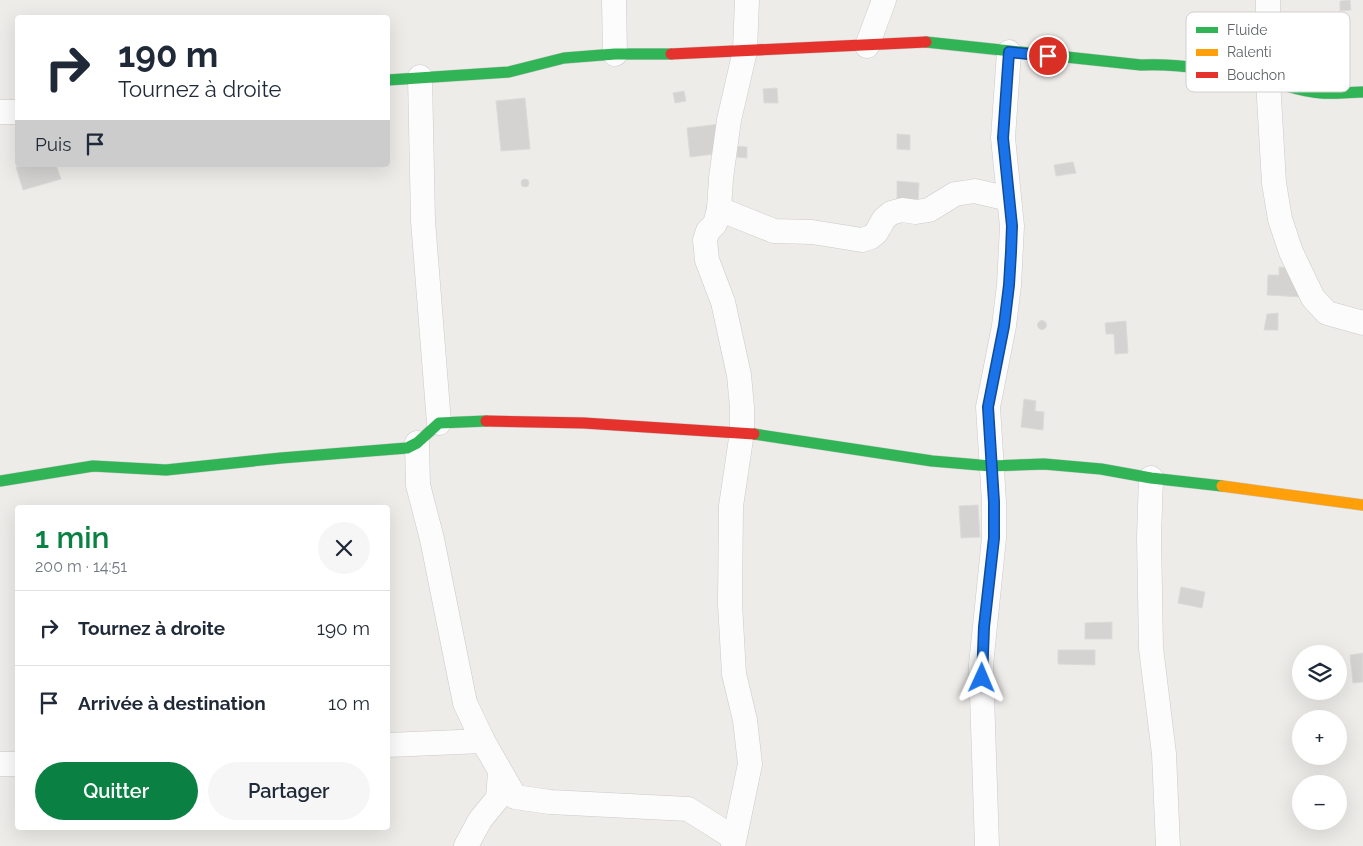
<!DOCTYPE html>
<html lang="fr">
<head>
<meta charset="utf-8">
<style>
  body { margin:0; font-family:Raleway,sans-serif; background:#f6f6f7; color:#1f2937; height:100vh; display:flex; flex-direction:column; font-size:19px; white-space:nowrap }
  * { box-sizing:border-box; margin:0 }
  p { font-size:16px; color:#747a83 }
  .icon { flex:none; width:28px; height:28px; fill:none; stroke:currentColor; stroke-width:2; stroke-linecap:round; stroke-linejoin:round }
  .map { position:relative; flex:1; overflow:hidden }
  .sheet { position:absolute; left:15px; top:505px; width:375px; height:325px; display:flex; flex-direction:column; background:#fff; border-radius:5px; box-shadow:0 5px 20px #0002 }
  .sheet>* { flex:none }
  .hud { position:absolute; left:15px; top:15px; width:375px; height:152px; border-radius:5px; box-shadow:0 5px 20px #0002; background:#fff; color:#1f2937; overflow:hidden }
  .fabs { position:absolute; left:1292px; top:645px; display:grid; gap:10px }
  .fabs a { display:grid; place-items:center; width:55px; height:55px; border-radius:50%; background:#fff; box-shadow:0 5px 20px #0002; font-size:25px }
  .pin { position:absolute; display:grid; place-items:center; width:42px; height:42px; color:#fff; margin:-21px; border:2px solid #fff; border-radius:50%; box-shadow:0 1px 5px #0007 }
  .me { position:absolute; width:55px; margin:-28px; rotate:1deg; stroke-linejoin:round; filter:drop-shadow(0 0 4px #0008) }
  .turn { display:flex; align-items:center; gap:18px; height:105px; padding:0 20px; font-size:22px }
  .turn .icon { width:65px; height:65px; stroke-width:2.5 }
  .turn b { display:block; font-size:35px; line-height:42px }
  .then { display:flex; align-items:center; height:48px; padding:0 20px; background:#0003; gap:10px; font-size:19px }
  .round { display:grid; place-items:center; flex:none; width:52px; height:52px; border-radius:26px; background:#f6f6f7 }
  .summary { display:flex; align-items:center; justify-content:space-between; height:85px; padding:0 20px }
  h1 { font-size:30px; font-weight:600; line-height:38px; color:#0b8043 }
  .primary-button { display:flex; gap:10px; margin-top:auto; padding:10px 20px }
  .primary-button a { flex:1; height:58px; border-radius:30px; background:#0b8043; color:#fff; font-size:20px; font-weight:600; line-height:58px; text-align:center }
  .primary-button a+a { background:#f6f6f7; color:#1f2937 }
  ul { padding:0; list-style:none }
  li { display:flex; align-items:center; gap:15px; height:75px; padding:0 20px; border-top:1px solid #e0e1e3 }
  li div { flex:1 }
  li b { display:block; font-size:19px }
  li em { font-style:normal }
  .map>svg:first-child { display:block }
  .building { fill:#d5d3d2; stroke:#dddbd8 }
  .lines { fill:none; stroke-linecap:round; stroke-linejoin:round }
  .street-casing { stroke:#cbcac9; stroke-width:25 }
  .fast-casing { stroke:#cacac9; stroke-width:12 }
  .slow-casing { stroke:#cacac9; stroke-width:12 }
  .jam-casing { stroke:#cacac9; stroke-width:12 }
  .street { stroke:#fcfcfc; stroke-width:24 }
  .fast { stroke:#30b455; stroke-width:11 }
  .slow { stroke:#ff9f0a; stroke-width:11 }
  .jam { stroke:#e5322d; stroke-width:11 }
  .route-casing { stroke:#114b97; stroke-width:12 }
  .route { stroke:#1a73e8; stroke-width:9 }
  .key { fill:#fff; stroke:#cfd0d1; stroke-width:1 }
  .key-label { font-size:14px; fill:#5f6366 }
</style>
</head>
<body>
<div class="map">
<svg width="1363" height="846" viewBox="0 0 1363 846">
  <rect width="100%" height="100%" fill="#eeece9"/>
  <!-- building -->
  <g class="building">
    <path d="M1350 0 1351 10 1340 11V1Z"/>
    <path d="M777 88 778 103H764L763 89Z"/>
    <path d="M684 91 686 101 675 103 673 93Z"/>
    <path d="M525 98 530 149 501 151 496 101Z"/>
    <path d="M720 124 723 153 690 157 687 128Z"/>
    <path d="M897 134 910 135V150L897 149Z"/>
    <path d="M737 146 747 147V158L737 157Z"/>
    <path d="M1073 162 1076 173 1056 176 1054 165Z"/>
    <path d="M23 165H56L61 179 23 190 16 167Z"/>
    <circle cx="525" cy="183" r="4"/>
    <path d="M897 181 919 183 918 204 897 203Z"/>
    <path d="M1279 267 1295 268 1302 297 1267 295 1268 275H1279Z"/>
    <path d="M1278 313V330H1264L1267 314Z"/>
    <circle cx="1042" cy="325" r="4.5"/>
    <path d="M1126 321 1128 353 1115 354 1114 334H1106L1105 323Z"/>
    <path d="M1024 399 1036 401 1035 411 1044 412 1043 430 1021 427Z"/>
    <path d="M978 505 980 537 961 538 959 506Z"/>
    <path d="M1181 587 1205 592 1202 608 1178 603Z"/>
    <path d="M1112 622V639H1085V623Z"/>
    <path d="M1058 650H1095V665L1058 664Z"/>
    <path d="M1363 653V682L1353 683 1350 655Z"/>
  </g>
  <g class="lines">
    <defs>
      <g id="street">
        <path d="M614 0 615 54"/>
        <path d="M1268 0V81L1274 183 1280 219 1291 252 1313 298 1327 313 1363 323"/>
        <path d="M867 46 884 0"/>
        <path d="M420 77 423 221 439 423"/>
        <path d="M0 112H18"/>
        <path d="M719 209 774 231 812 232 862 240 871 237 876 233 884 219 891 213 902 210 916 212 929 210 955 194 975 191 1009 199"/>
        <path d="M417 443 418 485 432 539 465 703 483 741 515 797 550 802 688 809 734 838"/>
        <path d="M1151 478 1149 537 1151 648 1164 754 1168 846"/>
        <path d="M388 745 483 741"/>
        <path d="M0 764H18"/>
        <path d="M466 846 480 820 498 798 500 773"/>
        <path d="M733 846 750 764 745 720 734 674 730 604 731 506 742 432V407L739 375 723 302 707 260 705 240 708 231 715 224 719 209 721 178 729 120 745 51 747 0"/>
        <path d="M987 846 981 665 994 538V502L988 407 1004 326 1009 285 1012 226 1003 138 1009 52"/>
      </g>
      <g id="fast">
        <path d="M926 42 1141 65C1183 63 1224 72 1265 81 1284 84 1301 92 1321 93 1335 94 1349 92 1363 92"/>
        <path d="M388 80 509 72 564 58 615 54H671"/>
        <path d="M754 434 932 461 991 466 1044 464 1101 469 1151 478 1222 486"/>
        <path d="M0 481 93 466 166 470 281 458 407 448 417 443 439 423 486 421"/>
      </g>
      <path id="slow" d="M1222 486 1363 505"/>
      <g id="jam">
        <path d="M671 54 926 42"/>
        <path d="M486 421 584 423 754 434"/>
      </g>
    </defs>
    <!-- street casing -->
    <use href="#street" class="street-casing"/>
    <!-- fast casing -->
    <use href="#fast" class="fast-casing"/>
    <!-- slow casing -->
    <use href="#slow" class="slow-casing"/>
    <!-- jam casing -->
    <use href="#jam" class="jam-casing"/>
    <!-- street -->
    <use href="#street" class="street"/>
    <!-- fast -->
    <use href="#fast" class="fast"/>
    <!-- slow -->
    <use href="#slow" class="slow"/>
    <!-- jam -->
    <use href="#jam" class="jam"/>
  </g>
  <g class="lines">
    <defs>
      <path id="route" d="M982 678 984 627 994 538V502L988 407 1004 326 1009 285 1011 252 1012 226 1003 138 1009 52 1048 56"/>
    </defs>
    <!-- route casing -->
    <use href="#route" class="route-casing"/>
    <!-- route -->
    <use href="#route" class="route"/>
  </g>
  <!-- legend -->
  <rect x="1186" y="12" width="164" height="80" rx="8" class="key"/>
  <rect x="1196" y="27" width="22" height="6" fill="#30b455"/>
  <rect x="1196" y="49" width="22" height="7" fill="#ff9f0a"/>
  <rect x="1196" y="72" width="22" height="6" fill="#e5322d"/>
  <g class="key-label">
    <text x="1227" y="35">Fluide</text>
    <text x="1227" y="57">Ralenti</text>
    <text x="1227" y="80">Bouchon</text>
  </g>
</svg>
<div class="fabs">
<a><svg class="icon" aria-label="layers" viewBox="0 0 24 24"><path d="M12 4l9 5-9 5-9-5zM3 14l9 5 9-5"/></svg></a>
<a>+</a>
<a>−</a>
</div>
<div class="pin" style="left:1048px;top:56px;background:#d93025"><svg class="icon" aria-label="arrive" viewBox="0 0 24 24"><path d="M6 21V4h12l-3 4 3 4H6"/></svg></div>
<svg class="me" style="left:982px;top:678px" viewBox="-20 -20 40 40"><path d="M0-17L14 15 0 8-14 15z" fill="#1a73e8" stroke="#fff" stroke-width="4"/></svg>
<div class="hud">
<div class="turn"><svg class="icon" aria-label="right" viewBox="0 0 24 24"><path d="M7 20v-9h11M14 6l5 5-5 5"/></svg><div><b>190 m</b>Tournez à droite</div></div>
<div class="then">Puis<svg class="icon" aria-label="arrive" viewBox="0 0 24 24"><path d="M6 21V4h12l-3 4 3 4H6"/></svg></div>
</div>
<section class="sheet">
<div class="summary"><div><h1>1 min</h1><p>200 m · 14:51</p></div><a class="round"><svg class="icon" aria-label="close" viewBox="0 0 24 24"><path d="M6 6l12 12M18 6L6 18"/></svg></a></div>
<ul>
<li><svg class="icon" aria-label="right" viewBox="0 0 24 24"><path d="M7 20v-9h11M14 6l5 5-5 5"/></svg><div><b>Tournez à droite</b></div><em>190 m</em></li>
<li><svg class="icon" aria-label="arrive" viewBox="0 0 24 24"><path d="M6 21V4h12l-3 4 3 4H6"/></svg><div><b>Arrivée à destination</b></div><em>10 m</em></li>
</ul>
<div class="primary-button"><a>Quitter</a><a>Partager</a></div>
</section>
</div>
</body>
</html>
